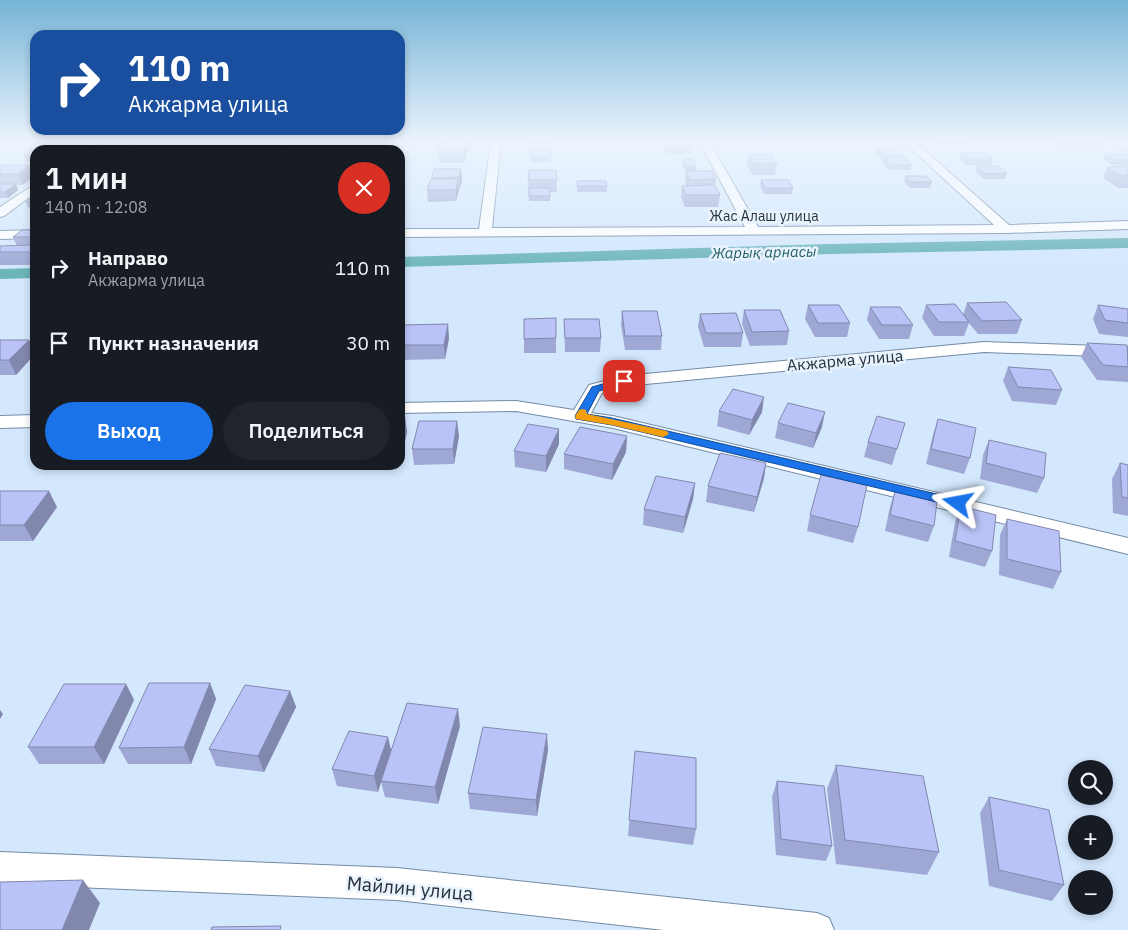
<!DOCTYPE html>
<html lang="ru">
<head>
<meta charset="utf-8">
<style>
  body { margin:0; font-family:"IBM Plex Sans",sans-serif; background:#20242c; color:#f1f3f6; height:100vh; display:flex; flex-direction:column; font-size:19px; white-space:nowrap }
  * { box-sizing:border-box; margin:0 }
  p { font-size:16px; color:#9ea1a6 }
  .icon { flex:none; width:28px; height:28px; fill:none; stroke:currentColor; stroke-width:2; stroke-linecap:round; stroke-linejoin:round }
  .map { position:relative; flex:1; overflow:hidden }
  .sheet { position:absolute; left:30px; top:145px; width:375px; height:325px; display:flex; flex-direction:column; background:#171b24; border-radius:15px; box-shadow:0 2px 8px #0003 }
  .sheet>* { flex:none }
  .guide { position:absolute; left:30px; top:30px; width:375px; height:105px; border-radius:15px; box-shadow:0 2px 8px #0003; background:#1a4fa0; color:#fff; overflow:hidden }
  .buttons { position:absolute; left:1068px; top:760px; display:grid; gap:10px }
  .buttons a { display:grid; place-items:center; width:45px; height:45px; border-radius:50%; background:#171b24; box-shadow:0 2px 8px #0003; font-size:25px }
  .pin { position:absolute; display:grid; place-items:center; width:42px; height:42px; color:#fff; margin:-21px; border-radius:10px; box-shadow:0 2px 8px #0006 }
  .me { position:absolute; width:55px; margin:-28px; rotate:283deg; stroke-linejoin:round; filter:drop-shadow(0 0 4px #0008) }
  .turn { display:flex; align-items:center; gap:18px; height:105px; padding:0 15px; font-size:22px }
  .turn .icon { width:65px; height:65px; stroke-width:2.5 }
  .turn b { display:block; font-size:35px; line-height:42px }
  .round { display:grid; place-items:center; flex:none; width:52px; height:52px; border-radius:26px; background:#20242c }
  .headline { display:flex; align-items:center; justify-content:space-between; height:85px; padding:0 15px }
  h1 { font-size:30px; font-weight:600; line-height:38px }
  .primary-button { display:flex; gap:10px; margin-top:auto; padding:10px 15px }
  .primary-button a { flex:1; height:58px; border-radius:30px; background:#1a73e8; color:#fff; font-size:20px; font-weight:600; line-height:58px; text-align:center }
  .primary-button a+a { background:#20242c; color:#f1f3f6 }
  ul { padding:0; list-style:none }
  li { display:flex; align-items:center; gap:15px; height:75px; padding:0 15px }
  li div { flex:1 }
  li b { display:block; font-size:19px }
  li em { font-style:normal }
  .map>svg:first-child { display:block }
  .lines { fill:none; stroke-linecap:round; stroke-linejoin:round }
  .canal { fill:#6bb5b9; fill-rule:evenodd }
  .street-casing { stroke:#748ba4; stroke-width:2 }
  .street { fill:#fff; fill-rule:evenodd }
  .wall { fill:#9fa8d4 }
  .shaded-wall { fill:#8288ad }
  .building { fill:#b9c3f7; stroke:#8288ad }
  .route { fill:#1a73e8; stroke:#114b97 }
  .slow { fill:#f59e0b }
  .labels { text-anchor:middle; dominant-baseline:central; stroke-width:5; stroke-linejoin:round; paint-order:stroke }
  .far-street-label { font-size:14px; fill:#27303b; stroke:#e9f3fe }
  .far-water-label { font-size:15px; font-style:italic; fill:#226063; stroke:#e9f3fe }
  .street-label { font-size:16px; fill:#27303b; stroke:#e9f3fe }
  .near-street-label { font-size:19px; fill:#27303b; stroke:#e9f3fe }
</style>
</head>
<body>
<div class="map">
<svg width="1128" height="930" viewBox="0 0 1128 930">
  <rect width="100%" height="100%" fill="#d3e7fd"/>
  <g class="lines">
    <!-- canal -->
    <g class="canal">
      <path d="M1128 238V248L830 254 400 267V257L830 244Z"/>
      <path d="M35 268V278L0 279V269Z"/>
    </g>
    <defs>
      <g id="street">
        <path d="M89 141H101L91 150H79Z"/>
        <path d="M279 141H289L283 150H273Z"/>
        <path d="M491 141H501L492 228 745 227 699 141H709L758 227 994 225 903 141H914L1009 225 1128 221V229L1006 233 400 237V229H479Z"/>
        <path d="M1111 141H1124L1128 144V151Z"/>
        <path d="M35 184V193L4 216 0 217V207Z"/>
        <path d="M35 230V238L0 239V231Z"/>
        <path d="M984 342 1128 347V357L984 352 625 386 602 393 591 413 613 416 1128 538V554L613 428 516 411 400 413V403L516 401 574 410 589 385 624 376Z"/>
        <path d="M35 415V427L0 428V416Z"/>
        <path d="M0 852 397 868 817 913 829 918 834 930H664L397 900 0 884Z"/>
      </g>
    </defs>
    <!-- street casing -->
    <use href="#street" class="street-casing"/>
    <!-- street -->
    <use href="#street" class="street"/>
  </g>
  <!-- wall -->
  <g class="wall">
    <path d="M97 141H138L140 146 135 150H96L94 144Z"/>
    <path d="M551 141V147H529V142Z"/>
    <path d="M936 141H967L966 144H940Z"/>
    <path d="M1104 141 1101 148H1065L1055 142Z"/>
    <path d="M665 142 691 148V154H667L664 147Z"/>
    <path d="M470 143 464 163H439L438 152Z"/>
    <path d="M877 148 903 156V157L912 165 910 170H890L882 163 883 161 875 153Z"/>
    <rect x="531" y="149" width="20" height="13"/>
    <path d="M35 150V161H26L24 156Z"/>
    <path d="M960 153 993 159 991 165H966L959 158Z"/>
    <path d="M748 154 777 164 775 175H753L747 165Z"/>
    <path d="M1105 154 1128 156V165H1113L1103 159Z"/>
    <path d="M683 160 696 167V171L716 179 715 186 720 195 718 207H685L681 197 682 186H686L685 182 686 172 683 165Z"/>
    <path d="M0 165H31L35 176 22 185H16L18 190 8 198H0Z"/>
    <path d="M977 166 1007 173 1005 179H984L975 172Z"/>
    <path d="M1128 166V188H1118L1103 178 1107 167Z"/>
    <path d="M461 169 462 180 460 189H459L456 201 428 202 427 190 432 178Z"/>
    <path d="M556 170 557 192H550V201H529L528 180Z"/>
    <path d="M905 176 932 182 930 188H910L904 181Z"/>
    <path d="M761 180 793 188 792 194H764L760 186Z"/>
    <path d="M577 181 607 186V192H577Z"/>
    <path d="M26 202H35V207L28 208Z"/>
    <path d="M35 230V265H0V246H17L13 237Z"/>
    <path d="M967 303 1022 320 1017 334H978L969 323 964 336H934L922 318 926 305 963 315Z"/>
    <path d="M808 305 850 323 847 337H815L805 319Z"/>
    <path d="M1098 305 1128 309V337L1099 334 1093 319Z"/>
    <path d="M870 307 913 325 909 339H879L867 320Z"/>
    <path d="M744 310 789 331 787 345 750 346 742 324Z"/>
    <path d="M622 311 662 336 661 350H625L621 325Z"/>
    <path d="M700 314 743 333 741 347H704L698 327Z"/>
    <path d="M556 318V353H524V339Z"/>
    <path d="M564 319 601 338 600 352H565Z"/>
    <path d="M400 325 449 338 445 359 400 360Z"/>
    <path d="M0 340H29L35 354 16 375H0Z"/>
    <path d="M1087 343 1128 346V382L1097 380 1081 357Z"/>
    <path d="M1008 367 1062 390 1056 405 1012 401 1003 381Z"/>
    <path d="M719 411 762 412 749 435 717 426Z"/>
    <path d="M400 417H405L407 432 402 455H400Z"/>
    <path d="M938 419 970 458 964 474 926 464 933 435Z"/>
    <path d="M778 423 822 427 813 448 775 438Z"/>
    <path d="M905 423 892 465 864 457 868 442Z"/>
    <path d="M559 429V444L546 472 515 467 514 451Z"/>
    <path d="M459 436 454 464 414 465 412 449Z"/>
    <path d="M627 436 626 452 612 480 564 469V454Z"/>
    <path d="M989 440 1044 478 1037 493 980 479 983 455Z"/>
    <path d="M766 463 764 478 754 512 706 502 708 486Z"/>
    <path d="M1120 463 1128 465V516L1113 513 1112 479Z"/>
    <path d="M116 465H158L156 467H117Z"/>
    <path d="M695 483 693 499 683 533 643 525 644 509Z"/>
    <path d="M0 491 57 507 33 541H0Z"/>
    <path d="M895 491 934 526 928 542 885 531 890 507Z"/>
    <path d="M961 506 992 551 985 567 949 557 955 522Z"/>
    <path d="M810 515 858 527 853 543 807 531Z"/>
    <path d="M1007 519 1061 572 1053 589 999 575 1000 535Z"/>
    <path d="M210 683 216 699 191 764H128L119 748Z"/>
    <path d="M126 684 134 700 104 764H39L28 747Z"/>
    <path d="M290 691 296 707 264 772 216 766 209 749Z"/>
    <path d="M460 726 438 804 385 797 381 782 378 792 337 786 332 769 391 750Z"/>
    <path d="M548 750 537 816 470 809 468 793Z"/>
    <path d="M635 751 696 829 693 845 628 836Z"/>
    <path d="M836 765 939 852 927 875 836 864 827 789Z"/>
    <path d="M777 781 832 846 826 861 776 855 772 797Z"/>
    <path d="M989 797 1064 885 1052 901 989 886 980 813Z"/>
  </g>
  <!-- shaded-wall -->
  <g class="shaded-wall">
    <path d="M130 141H138L140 146 135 150H130L128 143Z"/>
    <path d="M467 141H470V143L464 163 463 152Z"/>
    <path d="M31 165 35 176 22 185 18 174Z"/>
    <path d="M461 169 462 180 460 189 459 177Z"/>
    <path d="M458 179 459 190 456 201V190Z"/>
    <path d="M16 184 18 190 8 198 5 192Z"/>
    <path d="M448 324 449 338 445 359 444 345Z"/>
    <path d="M29 340 35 354 16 375 9 360Z"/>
    <path d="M764 397 762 412 749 435 752 420Z"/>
    <path d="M825 412 822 427 813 448 816 433Z"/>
    <path d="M405 417 407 432 402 455 400 437Z"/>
    <path d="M457 421 459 436 454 464 453 449Z"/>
    <path d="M559 429V444L546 472V456Z"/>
    <path d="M627 436 626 452 612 480 613 464Z"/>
    <path d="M766 463 764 478 754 512 757 497Z"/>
    <path d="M695 483 693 499 683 533 685 517Z"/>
    <path d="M49 491 57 507 33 541 24 525Z"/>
    <path d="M210 683 216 699 191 764 184 747Z"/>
    <path d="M126 684 134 700 104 764 94 747Z"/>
    <path d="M290 691 296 707 264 772 258 756Z"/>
    <path d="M458 709 460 726 438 804 435 787Z"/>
    <path d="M0 710 3 714 0 719Z"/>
    <path d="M547 734 548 750 537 816 536 800Z"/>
    <path d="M388 737 392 754 381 781V782L378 792 374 776Z"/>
    <path d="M83 880 100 903 89 930H62Z"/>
  </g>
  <!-- building -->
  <g class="building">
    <path d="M97 141H130L128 143 94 144Z"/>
    <path d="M447 141H467L463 152H438L441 143H446Z"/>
    <path d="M688 141 691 148 667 149 665 142Z"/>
    <path d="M313 142H333L329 147H324L322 149H308Z"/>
    <path d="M324 147H351L349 150H322Z"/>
    <path d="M877 148H895L903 156H884Z"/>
    <path d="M531 149H551V156L530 157Z"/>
    <path d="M32 150H35V156H24Z"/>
    <path d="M960 153H985L993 159H968Z"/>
    <path d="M748 154H771L777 164H754Z"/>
    <path d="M1105 154H1125L1128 156V160H1115Z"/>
    <path d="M884 157H904L912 165H891Z"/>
    <path d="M693 159 696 167H686L683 160Z"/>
    <path d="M0 165H31L18 174H0Z"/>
    <path d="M977 166H998L1007 173 985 174Z"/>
    <path d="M1128 166V176H1122L1107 167Z"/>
    <path d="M434 169H461L459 177 432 178Z"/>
    <path d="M529 170H556L557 180H528Z"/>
    <path d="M686 171H712L716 179 689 180Z"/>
    <path d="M905 176H926L932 182H912Z"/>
    <path d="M431 179H458L456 190H427Z"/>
    <path d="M761 180H788L793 188H765Z"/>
    <path d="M577 181H606L607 186H577Z"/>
    <path d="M0 184H16L5 192H0Z"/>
    <path d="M715 185 720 195H686L682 186Z"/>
    <rect x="529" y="188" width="21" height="8"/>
    <path d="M35 194V202H26Z"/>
    <path d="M22 230H35V237H13Z"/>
    <path d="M35 245V252H0V246Z"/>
    <path d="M1006 302 1022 320 982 321 967 303Z"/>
    <path d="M955 304 969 322H939L926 305Z"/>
    <path d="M808 305H839L850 323H818Z"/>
    <path d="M1098 305 1128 309V323L1105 320Z"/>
    <path d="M870 307H900L913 325H882Z"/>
    <path d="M744 310H780L789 331 752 332Z"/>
    <path d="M622 311H657L662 336H625Z"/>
    <path d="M736 313 743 333H706L700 314Z"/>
    <path d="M556 318V338L524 339V319Z"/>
    <path d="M564 319H599L601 338H565Z"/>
    <path d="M448 324 444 345H400V325Z"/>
    <path d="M0 340H29L9 360H0Z"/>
    <path d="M1087 343 1127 345 1128 367 1103 365Z"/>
    <path d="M1008 367 1051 370 1062 390 1018 387Z"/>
    <path d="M733 389 764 397 752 420 719 411Z"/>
    <path d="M788 403 825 412 816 433 778 423Z"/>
    <path d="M877 416 905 423 897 449 868 442Z"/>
    <path d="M400 417H405L400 437Z"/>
    <path d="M938 419 976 428 970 458 931 449Z"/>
    <path d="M419 421H457L453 449H412Z"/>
    <path d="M528 424 559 429 546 456 514 451Z"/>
    <path d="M580 427 627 436 613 464 564 454Z"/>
    <path d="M989 440 1046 453 1044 478 986 463Z"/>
    <path d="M720 453 766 463 757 497 708 486Z"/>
    <path d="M1120 463 1128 465V498L1122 497Z"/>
    <path d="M821 475 867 485 858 527 810 515Z"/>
    <path d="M656 476 695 483 685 517 644 509Z"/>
    <path d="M0 491H49L24 525H0Z"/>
    <path d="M895 491 937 502 934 526 890 515Z"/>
    <path d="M961 506 996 515 992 551 955 541Z"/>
    <path d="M1007 519 1059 531 1061 572 1007 559Z"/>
    <path d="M149 683H210L184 747 119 748Z"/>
    <path d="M64 684H126L94 747H28Z"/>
    <path d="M245 685 290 691 258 756 209 749Z"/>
    <path d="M407 703 458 709 435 787 381 781Z"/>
    <path d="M483 727 547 734 536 800 468 793Z"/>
    <path d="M349 731 388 737 374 776 332 769Z"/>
    <path d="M635 751 696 758V829L629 820Z"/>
    <path d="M836 765 923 776 939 852 845 840Z"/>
    <path d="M777 781 824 786 832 846 781 839Z"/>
    <path d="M989 797 1049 810 1064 885 999 870Z"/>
    <path d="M83 880 62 930H0V882Z"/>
    <path d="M281 926 280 930H211L212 927Z"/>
  </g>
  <!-- sky -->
  <linearGradient id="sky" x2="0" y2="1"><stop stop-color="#76b4d5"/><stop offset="0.52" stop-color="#ebf4fe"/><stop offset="1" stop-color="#ebf4fe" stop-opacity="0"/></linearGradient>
  <rect width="1128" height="272" fill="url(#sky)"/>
  <!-- route -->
  <path class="route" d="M624 378 629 381 628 383 599 391 587 414 612 418 958 499 964 503 958 507 612 425 576 419 575 416 592 387Z"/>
  <!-- slow -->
  <path class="slow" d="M582 409 586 410 587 414 667 431 669 434 663 437 612 425 576 419 575 416 579 410Z"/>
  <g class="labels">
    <!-- far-street labels -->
    <g class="far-street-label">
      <text x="764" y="216">Жас Алаш улица</text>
    </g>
    <!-- far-water labels -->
    <g class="far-water-label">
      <text transform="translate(764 252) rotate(-1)">Жарық арнасы</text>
    </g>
    <!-- street labels -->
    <g class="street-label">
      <text transform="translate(845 360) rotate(-5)">Акжарма улица</text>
    </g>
    <!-- near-street labels -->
    <g class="near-street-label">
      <text transform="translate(410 888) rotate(5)">Майлин улица</text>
    </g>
  </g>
</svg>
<div class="buttons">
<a><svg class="icon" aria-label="search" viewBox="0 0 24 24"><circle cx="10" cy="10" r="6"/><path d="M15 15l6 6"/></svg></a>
<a>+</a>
<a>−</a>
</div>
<div class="pin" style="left:624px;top:381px;background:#d93025"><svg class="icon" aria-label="arrive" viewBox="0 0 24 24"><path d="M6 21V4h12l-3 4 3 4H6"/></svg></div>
<svg class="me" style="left:958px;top:503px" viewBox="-20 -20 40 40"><path d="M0-17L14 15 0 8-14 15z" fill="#1a73e8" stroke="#fff" stroke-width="4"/></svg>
<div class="guide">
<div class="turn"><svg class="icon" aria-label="right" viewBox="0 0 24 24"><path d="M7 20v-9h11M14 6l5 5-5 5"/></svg><div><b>110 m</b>Акжарма улица</div></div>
</div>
<section class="sheet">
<div class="headline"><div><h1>1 мин</h1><p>140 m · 12:08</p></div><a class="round" style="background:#d93025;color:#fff"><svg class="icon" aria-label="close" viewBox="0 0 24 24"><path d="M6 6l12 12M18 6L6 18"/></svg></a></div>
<ul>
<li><svg class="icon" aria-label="right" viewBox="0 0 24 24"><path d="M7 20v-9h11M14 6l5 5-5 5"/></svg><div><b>Направо</b><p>Акжарма улица</p></div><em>110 m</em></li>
<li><svg class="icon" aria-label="arrive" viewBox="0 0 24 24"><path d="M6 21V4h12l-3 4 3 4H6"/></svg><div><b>Пункт назначения</b></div><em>30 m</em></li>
</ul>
<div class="primary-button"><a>Выход</a><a>Поделиться</a></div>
</section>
</div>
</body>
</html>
